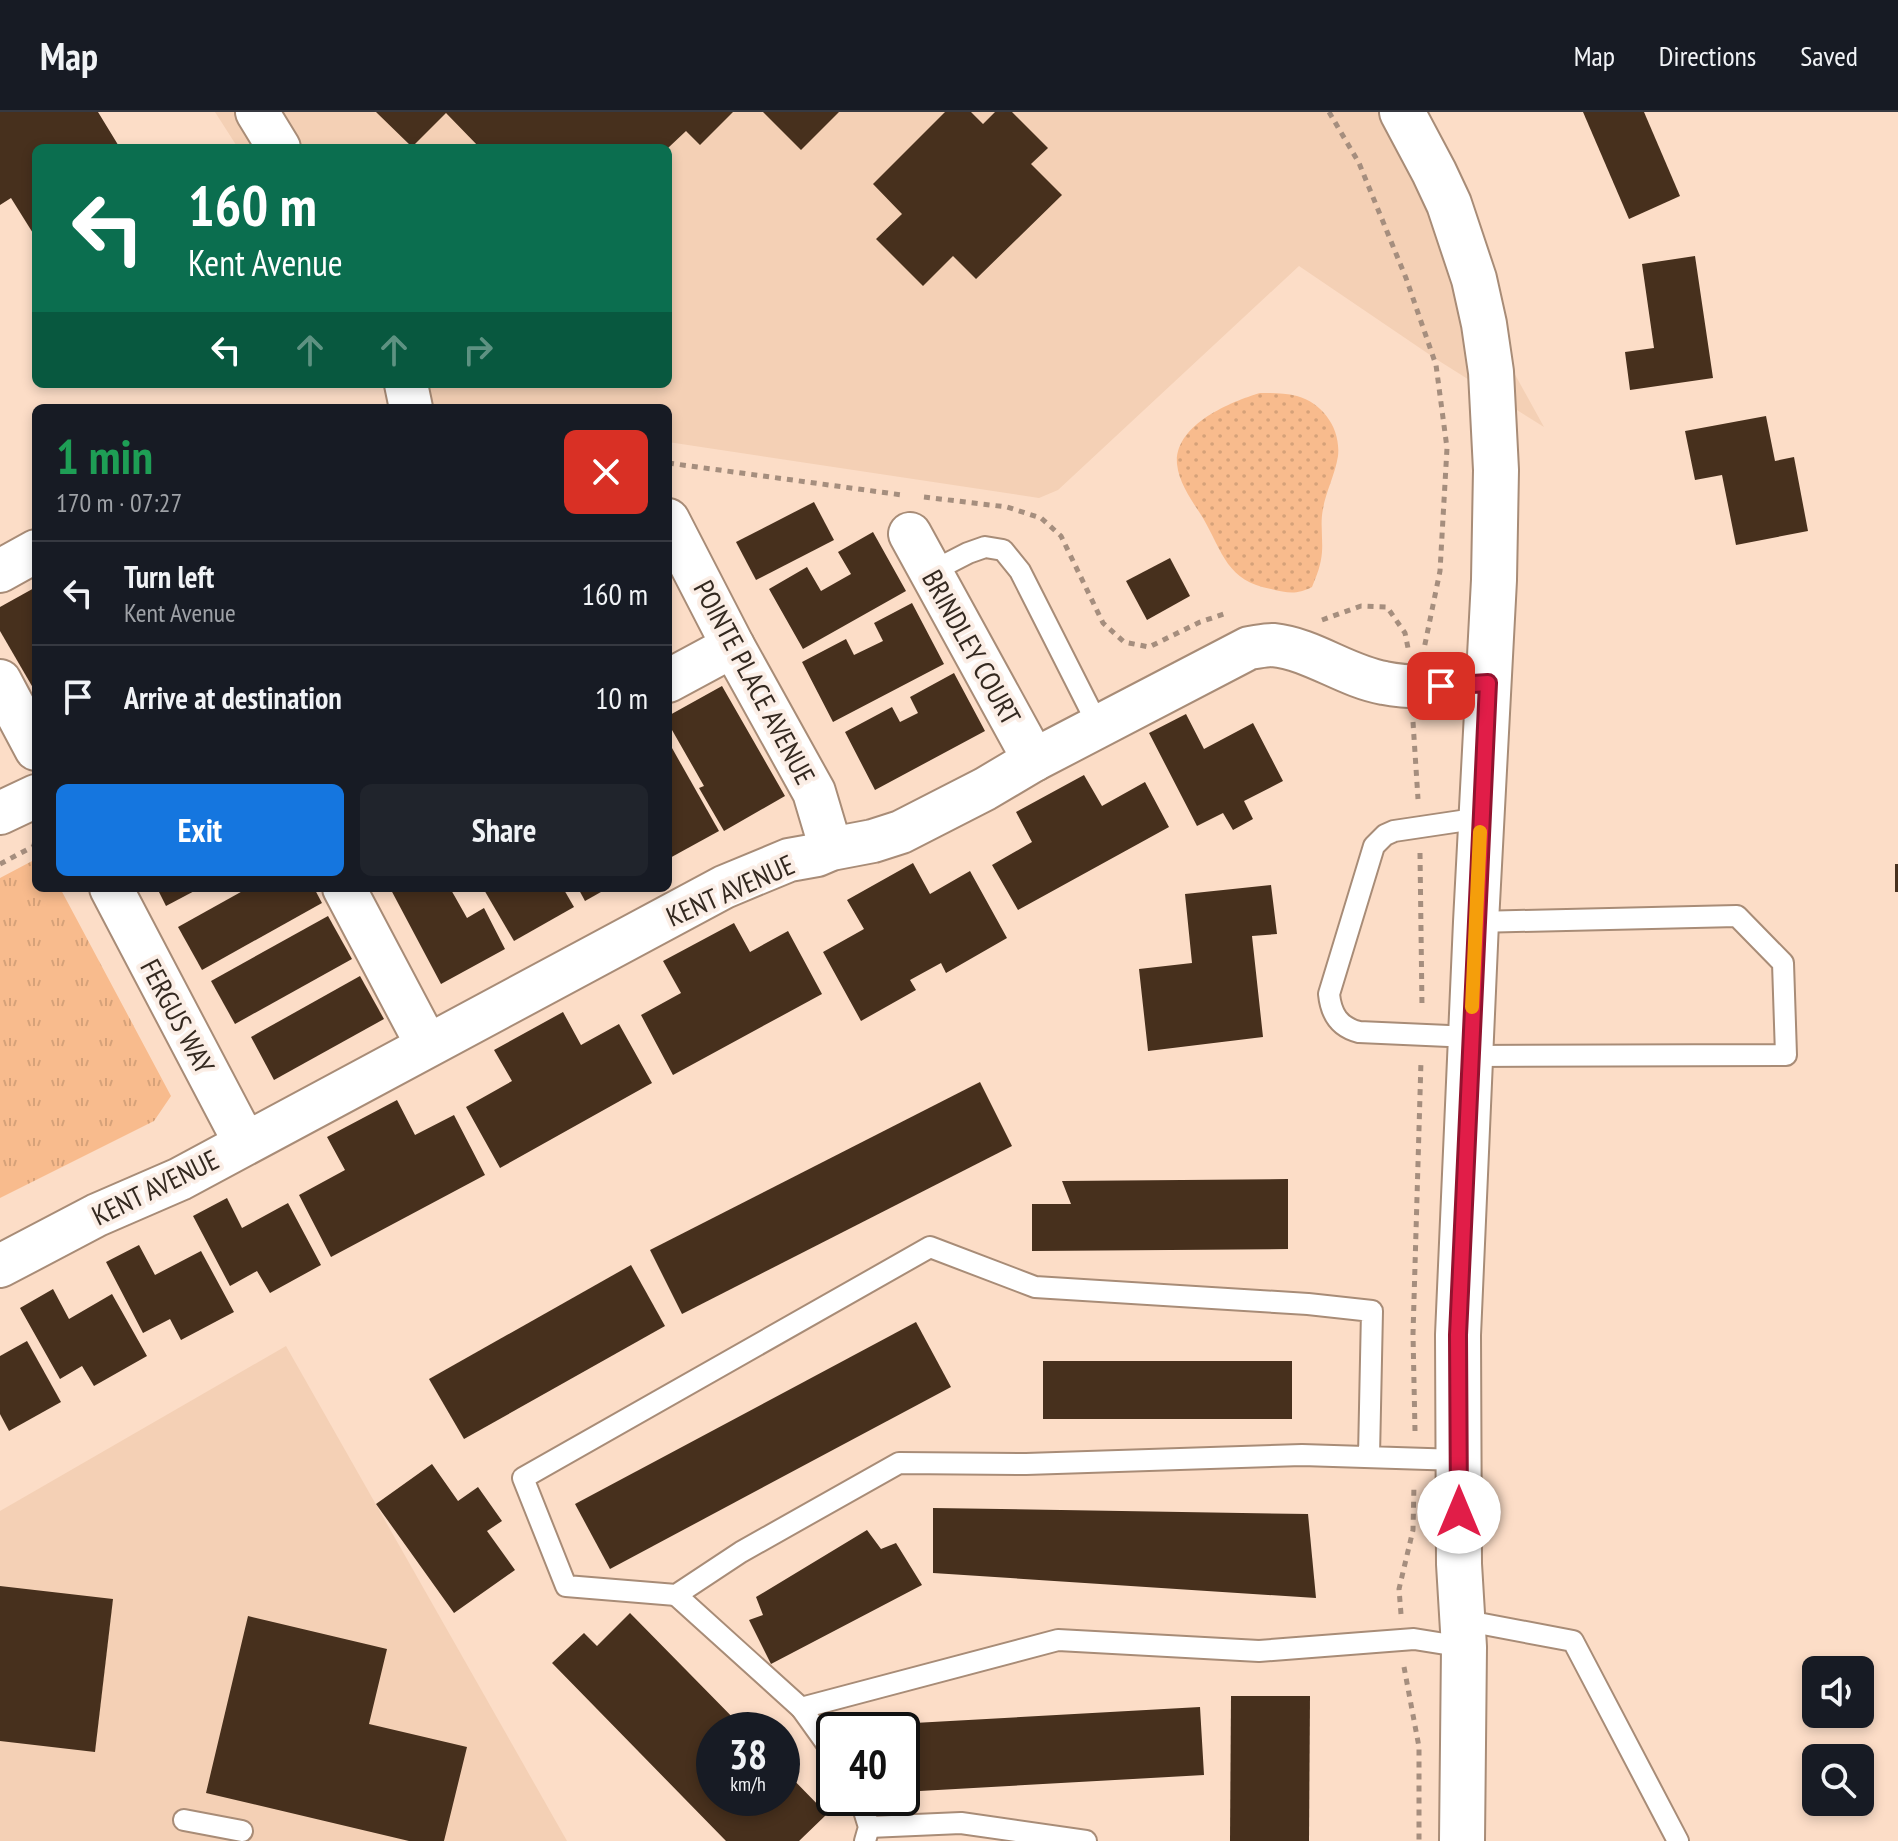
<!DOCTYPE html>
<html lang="en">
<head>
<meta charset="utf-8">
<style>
  body { margin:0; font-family:"PT Sans Narrow",sans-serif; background:#20242c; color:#f1f3f6; height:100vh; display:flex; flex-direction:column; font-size:30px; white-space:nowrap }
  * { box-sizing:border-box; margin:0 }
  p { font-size:26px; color:#9ea1a6 }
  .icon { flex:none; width:44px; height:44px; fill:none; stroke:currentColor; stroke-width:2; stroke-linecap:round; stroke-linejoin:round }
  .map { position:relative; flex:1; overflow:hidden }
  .drawer { position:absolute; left:32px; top:292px; width:640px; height:488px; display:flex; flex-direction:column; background:#171b24; border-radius:12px; box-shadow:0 4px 12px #0003 }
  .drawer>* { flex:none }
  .hud { position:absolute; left:32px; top:32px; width:640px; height:244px; border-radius:12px; box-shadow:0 4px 12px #0003; background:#0b6e4f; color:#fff; overflow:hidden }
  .fabs { position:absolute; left:1802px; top:1544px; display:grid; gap:16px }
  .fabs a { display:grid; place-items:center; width:72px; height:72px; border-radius:12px; background:#171b24; box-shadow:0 4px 12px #0003; font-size:40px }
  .speed { position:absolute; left:696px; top:1600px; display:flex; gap:16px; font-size:40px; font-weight:700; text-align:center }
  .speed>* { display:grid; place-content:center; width:104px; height:104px; border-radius:50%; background:#171b24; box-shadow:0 4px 12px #0003; line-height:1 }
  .speed small { font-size:20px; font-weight:400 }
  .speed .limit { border:4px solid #111; border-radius:12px; background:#fff; color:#111 }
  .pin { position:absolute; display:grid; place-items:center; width:68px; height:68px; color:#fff; margin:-34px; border-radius:16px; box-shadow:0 4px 12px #0006 }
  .me { position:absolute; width:88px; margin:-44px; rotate:0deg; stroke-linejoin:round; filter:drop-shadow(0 0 6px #0008) }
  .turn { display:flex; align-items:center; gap:28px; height:168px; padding:0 24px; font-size:36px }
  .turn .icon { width:104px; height:104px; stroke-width:2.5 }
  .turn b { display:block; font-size:56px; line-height:68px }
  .lanes { display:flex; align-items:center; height:76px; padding:0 24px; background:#0003; justify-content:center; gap:40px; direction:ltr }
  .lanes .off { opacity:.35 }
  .round { display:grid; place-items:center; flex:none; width:84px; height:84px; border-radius:12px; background:#20242c }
  .overview { display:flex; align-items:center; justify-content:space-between; height:136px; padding:0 24px }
  h1 { font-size:48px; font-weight:700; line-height:60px; color:#1e9e55 }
  .action { display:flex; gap:16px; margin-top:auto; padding:16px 24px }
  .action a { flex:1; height:92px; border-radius:12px; background:#1576df; color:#fff; font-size:32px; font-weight:700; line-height:92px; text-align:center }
  .action a+a { background:#20242c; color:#f1f3f6 }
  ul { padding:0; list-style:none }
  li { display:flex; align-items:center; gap:24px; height:104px; padding:0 24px; border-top:2px solid #363941 }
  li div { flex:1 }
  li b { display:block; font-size:30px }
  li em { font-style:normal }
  header { display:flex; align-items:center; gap:48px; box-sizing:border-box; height:112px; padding:0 40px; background:#171b24; border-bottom:2px solid #363941 }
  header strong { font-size:38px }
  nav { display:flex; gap:44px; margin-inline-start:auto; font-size:28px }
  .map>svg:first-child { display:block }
  .built { fill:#f4d0b5 }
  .grass { fill:url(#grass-tufts) }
  .park { fill:url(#park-dots) }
  .building { fill:#47301d }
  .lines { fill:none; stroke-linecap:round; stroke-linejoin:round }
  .service-casing { stroke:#a88c77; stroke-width:24 }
  .minor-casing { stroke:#a88c77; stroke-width:46 }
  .tertiary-casing { stroke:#a88c77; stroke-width:48 }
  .path { stroke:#a58e7e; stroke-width:5; stroke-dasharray:6 6; stroke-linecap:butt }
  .service { stroke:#fff; stroke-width:20 }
  .minor { stroke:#fff; stroke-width:42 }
  .tertiary { stroke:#fff; stroke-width:44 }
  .route-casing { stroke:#92132f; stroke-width:20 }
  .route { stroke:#e11d48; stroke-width:14 }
  .slow { stroke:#f59e0b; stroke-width:14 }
  .labels { text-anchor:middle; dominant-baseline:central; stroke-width:8; stroke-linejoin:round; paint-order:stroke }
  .street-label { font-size:28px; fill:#342920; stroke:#fbeee6 }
</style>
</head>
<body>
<header>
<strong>Map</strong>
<nav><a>Map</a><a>Directions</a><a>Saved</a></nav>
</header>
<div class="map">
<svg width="1898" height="1729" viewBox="0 0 1898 1729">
  <defs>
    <pattern id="grass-tufts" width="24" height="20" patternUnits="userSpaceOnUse" patternTransform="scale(2)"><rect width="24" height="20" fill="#f8bb8d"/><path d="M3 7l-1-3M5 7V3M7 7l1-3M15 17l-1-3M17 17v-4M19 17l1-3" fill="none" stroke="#d5a179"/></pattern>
    <pattern id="park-dots" width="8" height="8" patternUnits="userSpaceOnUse" patternTransform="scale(2)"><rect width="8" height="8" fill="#f8bb8d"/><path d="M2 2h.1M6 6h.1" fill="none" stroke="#d5a179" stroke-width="1.8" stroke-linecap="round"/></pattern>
  </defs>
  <rect width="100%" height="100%" fill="#fcddc7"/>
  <!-- built -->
  <g class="built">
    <path d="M215 0H1386L1496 228 1544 315 1436 247 1299 154 1058 378 1039 386 668 330V296H434L397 272H668V36H238Z"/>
    <path d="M286 1234 567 1729H0V1399Z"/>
  </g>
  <!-- grass -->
  <path class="grass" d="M34 748 36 749V776H60L171 984 154 1009 0 1086V766Z"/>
  <!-- park -->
  <path class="park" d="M1260 281C1272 281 1284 281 1297 284 1323 291 1341 317 1338 344 1335 363 1326 379 1323 397 1320 411 1323 426 1322 440 1321 453 1317 463 1312 475 1296 483 1288 481 1271 477 1227 469 1223 441 1203 406 1193 390 1179 372 1177 352 1174 313 1230 290 1260 281Z"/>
  <!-- building -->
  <g class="building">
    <path d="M0 0H98L120 36H36V126L11 86 0 93Z"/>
    <path d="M376 0H733L700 33 686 19 668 36H480L446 1 412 35Z"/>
    <path d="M763 0H839L801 38Z"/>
    <path d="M945 0H971L983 12 995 0H1012L1048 36 1031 52 1062 83 976 167 953 144 923 174 876 127 902 102 873 72Z"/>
    <path d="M1583 0H1644L1680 84 1629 107Z"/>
    <path d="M1695 144 1713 266 1630 278 1625 240 1654 236 1642 152Z"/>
    <path d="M1766 304 1775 349 1794 345 1808 419 1736 433 1722 363 1695 368 1685 319Z"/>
    <path d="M814 390 834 428 756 468 736 430Z"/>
    <path d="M873 420 906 479 803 537 769 477 807 455 821 479 851 462 838 440Z"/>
    <path d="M1170 446 1190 484 1147 508 1126 469Z"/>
    <path d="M36 475V581L0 519V495Z"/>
    <path d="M912 491 944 552 833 610 802 550 846 527 854 543 883 529 874 511Z"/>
    <path d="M954 561 985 619 875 678 845 620 892 595 900 610 918 601 910 585Z"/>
    <path d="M722 574 785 684 724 719 699 676 704 674 668 611V604Z"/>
    <path d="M1186 602 1204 637 1253 611 1283 669 1244 689 1253 707 1233 718 1223 701 1197 714 1149 621Z"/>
    <path d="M668 629 719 719 668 747Z"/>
    <path d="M1084 663 1102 694 1145 670 1169 715 1018 798 992 753 1032 730 1016 700Z"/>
    <path d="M913 751 930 782 970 759 1007 826 946 861 941 851 910 868 916 878 861 909 823 840 864 817 847 788Z"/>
    <rect x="1895" y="752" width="3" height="28"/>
    <path d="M1271 773 1277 822 1252 824 1263 925 1148 939 1139 857 1192 851 1185 782Z"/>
    <path d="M157 776H200L166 794Z"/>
    <path d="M248 776H314L322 791 202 858 178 815Z"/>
    <path d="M390 776H450L467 806 484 796 505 837 441 872Z"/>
    <path d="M483 776H563L574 795 514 829Z"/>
    <path d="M578 776H608L585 789Z"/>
    <path d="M328 804 352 847 235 912 211 869Z"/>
    <path d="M734 811 750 840 788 819 822 882 673 963 641 903 681 881 663 849Z"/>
    <path d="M360 864 384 907 274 968 251 925Z"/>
    <path d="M563 900 581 933 619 912 652 971 500 1056 466 995 512 969 494 938Z"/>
    <path d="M980 970 1012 1034 682 1202 650 1138Z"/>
    <path d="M397 988 415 1023 454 1003 485 1063 331 1145 299 1083 345 1058 327 1025Z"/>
    <path d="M1288 1067V1137L1032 1139V1092H1071L1062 1069Z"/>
    <path d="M227 1086 242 1116 288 1091 321 1153 270 1181 257 1159 230 1174 193 1104Z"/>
    <path d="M139 1133 155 1163 201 1139 234 1200 181 1228 170 1207 143 1221 106 1150Z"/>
    <path d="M631 1153 665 1214 464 1327 429 1267Z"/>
    <path d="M53 1177 69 1207 112 1182 147 1244 94 1274 82 1254 60 1267 20 1196Z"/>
    <path d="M916 1210 951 1275 610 1457 575 1392Z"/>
    <path d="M27 1229 61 1290 9 1319 0 1302V1244Z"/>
    <rect x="1043" y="1249" width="249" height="58"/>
    <path d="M432 1352 458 1389 478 1375 502 1409 487 1419 515 1458 454 1501 376 1392Z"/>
    <path d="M933 1396 1308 1402 1316 1486 933 1461Z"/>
    <path d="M867 1418 881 1437 896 1431 922 1473 771 1552 749 1508 763 1503 756 1485Z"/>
    <path d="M0 1474 113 1487 95 1640 0 1629Z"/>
    <path d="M630 1501 745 1618H714V1686H782V1656L827 1702 799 1729H726L552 1551 584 1521 597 1534Z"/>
    <path d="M248 1504 387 1537 369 1612 467 1635 444 1729H409L206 1681Z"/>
    <path d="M1231 1584H1310L1309 1729H1230Z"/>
    <path d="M1200 1595 1204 1663 902 1680V1618H878V1613Z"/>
  </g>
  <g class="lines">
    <defs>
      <g id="service">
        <path d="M931 460 968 441 985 435 1003 438 1020 459 1099 615"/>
        <path d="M1471 925 1359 920C1339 915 1331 902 1329 882L1374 734 1385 723 1394 719 1481 706"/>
        <path d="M1470 944 1786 943 1783 851 1737 804 1476 810"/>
        <path d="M1369 1344 1372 1199 1308 1192 1035 1175 930 1135 523 1366 566 1474 676 1483 741 1440 899 1351 1026 1352 1302 1343 1459 1348"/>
        <path d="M676 1483 801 1596"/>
        <path d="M1462 1508 1573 1529 1678 1729"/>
        <path d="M834 1642 801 1596 1058 1528 1259 1539 1414 1527 1464 1535"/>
        <path d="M860 1686 869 1715 865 1729"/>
        <path d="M184 1708 242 1719"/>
        <path d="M869 1715 961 1711 1086 1729"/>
      </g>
      <g id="minor">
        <path d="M257 0 279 36"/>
        <path d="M406 272 411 296"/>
        <path d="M668 408 733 534 814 680 831 737"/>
        <path d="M910 422 1034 648"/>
        <path d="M0 459 36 439"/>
        <path d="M0 569 36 637"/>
        <path d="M668 569 733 534"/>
        <path d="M0 701 36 684"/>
        <path d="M111 776 245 1031"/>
        <path d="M344 776 427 933"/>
        <path d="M0 1154 97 1103 180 1067 724 775 789 748 817 743 831 737 873 729 901 720 985 677 1034 648 1249 536C1257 535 1265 533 1273 533 1312 537 1345 564 1384 571 1418 578 1453 573 1488 571"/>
      </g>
      <path id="tertiary" d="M1402 0 1434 60 1449 92 1474 167 1484 212 1491 260 1496 358 1494 468 1476 810 1458 1223 1459 1452 1464 1535 1462 1729"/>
    </defs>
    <!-- service casing -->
    <use href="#service" class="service-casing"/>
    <!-- minor casing -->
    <use href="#minor" class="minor-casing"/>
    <!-- tertiary casing -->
    <use href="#tertiary" class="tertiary-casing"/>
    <!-- path -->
    <g class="path">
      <path d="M1329 0 1359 51 1406 166 1436 253 1447 336 1440 459 1424 537"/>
      <path d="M668 351 902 383"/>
      <path d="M924 385 1007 395 1041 406 1061 424 1103 511 1124 530 1149 535 1200 510 1227 501"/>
      <path d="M1322 508 1361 494 1387 495 1405 521 1408 536"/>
      <path d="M1413 610 1418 687"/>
      <path d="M1420 741 1422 895"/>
      <path d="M0 752 34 734 35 726"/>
      <path d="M1415 1319 1413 1222 1421 949"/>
      <path d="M1401 1502 1399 1477 1413 1418 1414 1373"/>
      <path d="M1404 1555 1419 1635V1729"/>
    </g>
    <!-- service -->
    <use href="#service" class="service"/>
    <!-- minor -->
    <use href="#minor" class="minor"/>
    <!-- tertiary -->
    <use href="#tertiary" class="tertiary"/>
  </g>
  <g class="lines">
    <defs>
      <path id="route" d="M1441 574 1488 571 1458 1223 1459 1400"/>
    </defs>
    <!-- route casing -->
    <use href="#route" class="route-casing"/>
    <!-- route -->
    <use href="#route" class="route"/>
    <!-- slow -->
    <path class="slow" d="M1472 895 1480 720"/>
  </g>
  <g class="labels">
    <!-- street labels -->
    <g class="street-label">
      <text transform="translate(972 535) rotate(61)">BRINDLEY COURT</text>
      <text transform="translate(755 570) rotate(62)">POINTE PLACE AVENUE</text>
      <text transform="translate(730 778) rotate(-24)">KENT AVENUE</text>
      <text transform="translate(178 904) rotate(62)">FERGUS WAY</text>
      <text transform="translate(155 1075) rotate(-26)">KENT AVENUE</text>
    </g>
  </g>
</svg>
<div class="fabs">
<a><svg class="icon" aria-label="sound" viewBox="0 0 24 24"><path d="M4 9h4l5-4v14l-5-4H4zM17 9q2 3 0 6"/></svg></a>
<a><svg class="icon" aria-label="search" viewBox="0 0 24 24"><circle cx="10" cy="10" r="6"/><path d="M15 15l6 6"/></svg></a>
</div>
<div class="speed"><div>38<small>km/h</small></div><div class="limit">40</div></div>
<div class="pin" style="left:1441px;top:574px;background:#d93025"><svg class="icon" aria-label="arrive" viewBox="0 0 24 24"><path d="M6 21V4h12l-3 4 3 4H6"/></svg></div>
<svg class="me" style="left:1459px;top:1400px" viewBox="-20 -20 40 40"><circle r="19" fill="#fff"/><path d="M0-13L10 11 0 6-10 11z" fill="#e11d48"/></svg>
<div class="hud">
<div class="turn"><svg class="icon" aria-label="left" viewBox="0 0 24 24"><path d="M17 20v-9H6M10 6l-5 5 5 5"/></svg><div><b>160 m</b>Kent Avenue</div></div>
<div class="lanes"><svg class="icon" aria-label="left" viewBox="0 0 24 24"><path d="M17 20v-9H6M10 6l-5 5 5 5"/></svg><svg class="icon off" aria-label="ahead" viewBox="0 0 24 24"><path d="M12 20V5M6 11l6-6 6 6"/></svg><svg class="icon off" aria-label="ahead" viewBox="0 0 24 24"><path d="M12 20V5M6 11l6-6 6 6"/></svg><svg class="icon off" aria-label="right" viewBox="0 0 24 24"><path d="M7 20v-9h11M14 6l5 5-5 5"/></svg></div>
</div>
<section class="drawer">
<div class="overview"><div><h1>1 min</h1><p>170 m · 07:27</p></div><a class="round" style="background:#d93025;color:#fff"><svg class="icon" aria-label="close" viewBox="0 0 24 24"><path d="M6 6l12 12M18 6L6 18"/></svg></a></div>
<ul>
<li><svg class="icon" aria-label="left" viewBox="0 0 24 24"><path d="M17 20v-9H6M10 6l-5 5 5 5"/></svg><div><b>Turn left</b><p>Kent Avenue</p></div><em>160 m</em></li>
<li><svg class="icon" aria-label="arrive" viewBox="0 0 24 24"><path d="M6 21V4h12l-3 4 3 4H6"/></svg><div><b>Arrive at destination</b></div><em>10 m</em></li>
</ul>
<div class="action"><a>Exit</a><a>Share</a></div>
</section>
</div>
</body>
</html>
